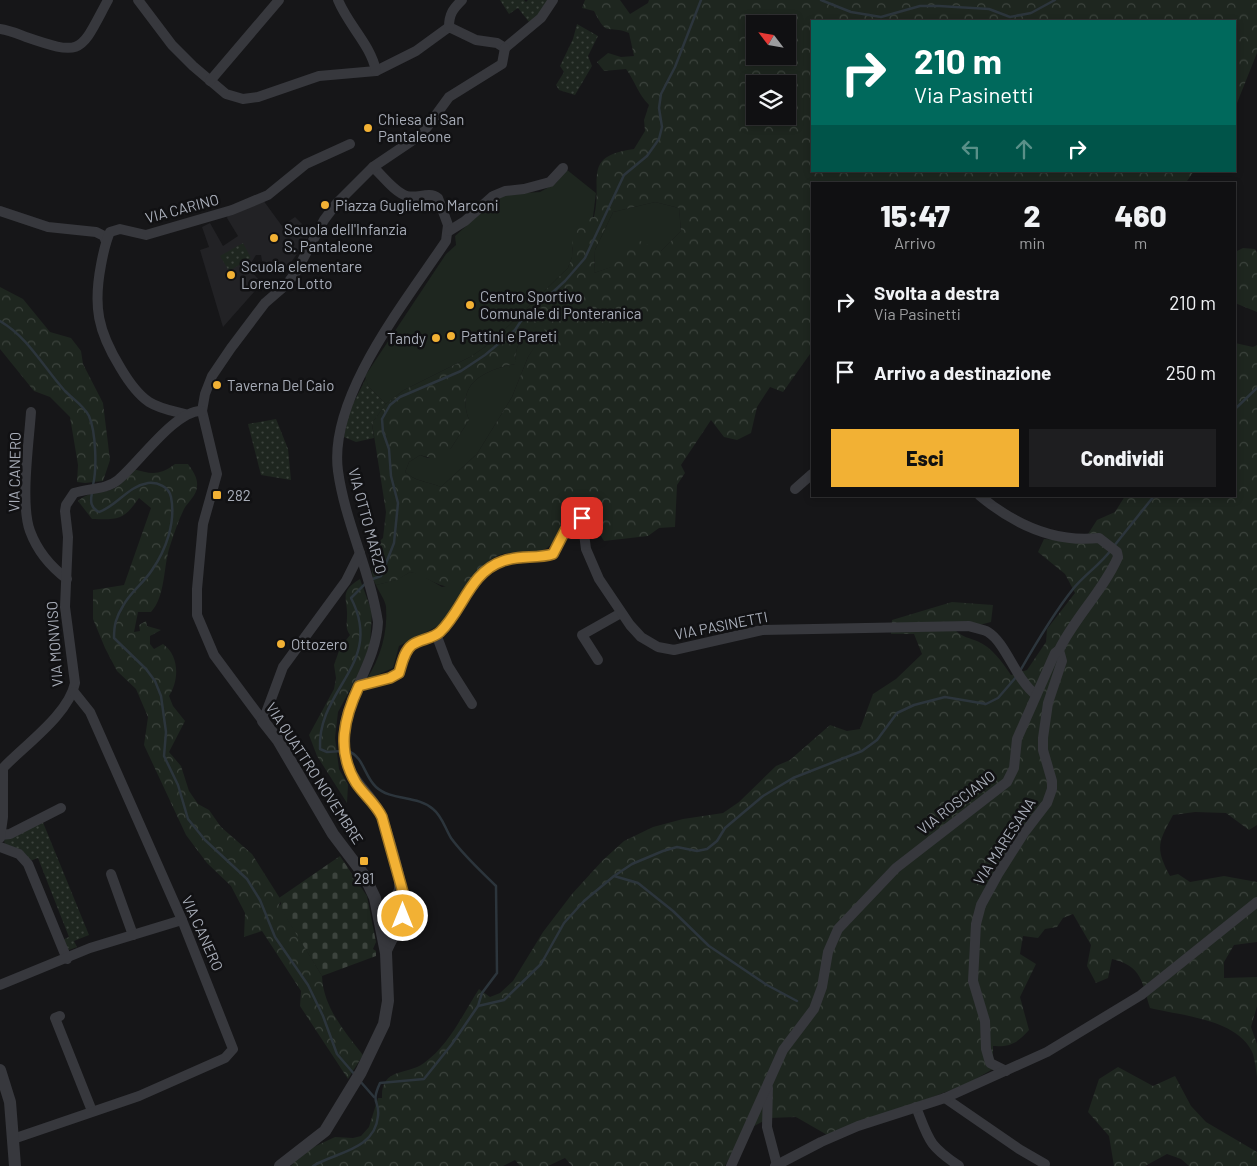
<!DOCTYPE html>
<html lang="it">
<head>
<meta charset="utf-8">
<style>
  body { margin:0; font-family:Barlow,sans-serif; background:#1e1e20; color:#f1f3f6; height:100vh; display:flex; flex-direction:column; font-size:19px; white-space:nowrap }
  * { box-sizing:border-box; margin:0 }
  p { font-size:16px; color:#9c9d9f }
  .icon { flex:none; width:28px; height:28px; fill:none; stroke:currentColor; stroke-width:2; stroke-linecap:round; stroke-linejoin:round }
  .map { position:relative; flex:1; overflow:hidden }
  .sheet { position:absolute; left:811px; top:182px; width:425px; height:315px; display:flex; flex-direction:column; background:#101012; border-radius:0px; box-shadow:0 2px 8px #0003,0 0 0 1px #303032 }
  .sheet>* { flex:none }
  .guide { position:absolute; left:811px; top:20px; width:425px; height:152px; border-radius:0px; box-shadow:0 2px 8px #0003,0 0 0 1px #303032; background:#00695c; color:#fff; overflow:hidden }
  .needle { width:32px; rotate:301deg }
  .controls { position:absolute; left:746px; top:15px; display:grid; gap:10px }
  .controls a { display:grid; place-items:center; width:50px; height:50px; border-radius:0px; background:#101012; box-shadow:0 2px 8px #0003,0 0 0 1px #303032; font-size:25px }
  .pin { position:absolute; display:grid; place-items:center; width:42px; height:42px; color:#fff; margin:-21px; border-radius:10px; box-shadow:0 2px 8px #0006 }
  .me { position:absolute; width:55px; margin:-28px; rotate:0deg; stroke-linejoin:round; filter:drop-shadow(0 0 4px #0008) }
  .turn { display:flex; align-items:center; gap:18px; height:105px; padding:0 20px; font-size:22px }
  .turn .icon { width:65px; height:65px; stroke-width:2.5 }
  .turn b { display:block; font-size:35px; line-height:42px }
  .lanes { display:flex; align-items:center; height:48px; padding:0 20px; background:#0003; justify-content:center; gap:25px; direction:ltr }
  .lanes .off { opacity:.35 }
  .eta { display:flex; justify-content:space-evenly; align-items:center; height:85px; text-align:center }
  .eta b { font-size:30px; font-weight:800; line-height:35px }
  .action { display:flex; gap:10px; margin-top:auto; padding:10px 20px }
  .action a { flex:1; height:58px; border-radius:0px; background:#f2b134; color:#111; font-size:20px; font-weight:800; line-height:58px; text-align:center }
  .action a+a { background:#1e1e20; color:#f1f3f6 }
  ul { padding:0; list-style:none }
  li { display:flex; align-items:center; gap:15px; height:70px; padding:0 20px }
  li div { flex:1 }
  li b { display:block; font-size:19px }
  li em { font-style:normal }
  .map>svg:first-child { display:block }
  .built { fill:#222225 }
  .grass { fill:#1e261f }
  .forest { fill:url(#forest-crowns); fill-rule:evenodd }
  .cemetery { fill:url(#cemetery-stones) }
  .park { fill:url(#park-dots) }
  .lines { fill:none; stroke-linecap:round; stroke-linejoin:round }
  .stream { stroke:#2c353c; stroke-width:2.5 }
  .minor { stroke:#37383d; stroke-width:10 }
  .tertiary { stroke:#37383d; stroke-width:12 }
  .route-casing { stroke:#9d7322; stroke-width:12 }
  .route { stroke:#f2b134; stroke-width:9 }
  .poi-dot { fill:#f2b134; stroke:#111113; stroke-width:2 }
  .labels { text-anchor:middle; dominant-baseline:central; stroke-width:5; stroke-linejoin:round; paint-order:stroke }
  .poi-label { font-size:15px; fill:#a8adb8; stroke:#111113; text-anchor:start }
  .street-label { font-size:15px; fill:#a8adb8; stroke:#111113 }
</style>
</head>
<body>
<div class="map">
<svg width="1257" height="1166" viewBox="0 0 1257 1166">
  <defs>
    <pattern id="forest-crowns" width="20" height="18" patternUnits="userSpaceOnUse" patternTransform="scale(1.25)"><rect width="20" height="18" fill="#1e261f"/><path d="M2 6a3 3 0 1 1 6 0M12 15a3 3 0 1 1 6 0" fill="none" stroke="#3c433d"/></pattern>
    <pattern id="cemetery-stones" width="16" height="16" patternUnits="userSpaceOnUse" patternTransform="scale(1.25)"><rect width="16" height="16" fill="#1e261f"/><path d="M2 7V4a2 2 0 0 1 4 0v3zM10 15v-3a2 2 0 0 1 4 0v3z" fill="#3c433d"/></pattern>
    <pattern id="park-dots" width="8" height="8" patternUnits="userSpaceOnUse" patternTransform="scale(1.25)"><rect width="8" height="8" fill="#1e261f"/><path d="M2 2h.1M6 6h.1" fill="none" stroke="#3c433d" stroke-width="1.8" stroke-linecap="round"/></pattern>
  </defs>
  <rect width="100%" height="100%" fill="#161618"/>
  <!-- built -->
  <path class="built" d="M263 200 282 226 295 217 311 233 284 273 262 261 261 255H256L248 268 262 283 223 327 200 250 209 247 202 227 210 223 223 246 238 236 227 218 228 215Z"/>
  <!-- grass -->
  <g class="grass">
    <path d="M566 169 596 193 593 217 572 248V257L568 268 492 342 472 356 404 390 386 404 368 386 365 376 446 254 456 245 455 236 502 194 540 192 556 183Z"/>
    <path d="M655 202 679 208 681 231 661 251 594 273 595 250 613 212Z"/>
    <path d="M542 324 546 331 528 357 512 397 477 454 441 487C429 482 414 481 405 472L409 462 420 455 428 458 451 448 469 420C455 384 484 370 515 364 515 343 523 332 542 324Z"/>
    <path d="M410 572 420 574 442 587 472 580 454 603 442 624 399 646 393 668 366 680C380 659 388 633 386 607 385 600 379 592 376 585L396 580Z"/>
  </g>
  <!-- forest -->
  <g class="forest">
    <path d="M585 0H620L630 14 648 3 649 0H1257V53L1235 108V21H812V171H1194L1185 184H812V356L810 354 783 392 770 387 757 407 751 433 737 440 724 437 711 420 681 465 685 473 677 485 675 527 659 528 648 536 604 541 598 531 601 518 575 511C569 520 555 543 547 548 532 557 511 548 495 557 480 564 475 585 457 587 438 589 428 576 410 572L397 580 376 585C368 573 372 547 383 538L386 512 372 423 386 404 404 390 472 356 492 342 568 268 572 257 573 229 583 218 594 217C603 179 581 156 634 149L645 131 644 120 649 105C638 94 635 81 626 69L604 71 597 62 608 53 621 57 634 56 629 33C607 24 608 39 594 11L582 8ZM755 24H788V56H755ZM755 84H788V116H755ZM655 202 679 208 681 231 661 251 638 240 611 267 594 273 595 250 613 212ZM542 325 545 331 528 357 512 397 477 454 441 487C429 482 414 481 405 472L409 462 420 455 438 460 451 448 469 420C455 384 484 370 515 364 515 343 523 332 542 325Z"/>
    <path d="M1243 248 1255 249 1257 253V312L1235 303V252Z"/>
    <path d="M0 287 23 299 50 332 71 338 81 351 83 364 103 403 110 460 103 481 85 483 77 482 78 465 70 417 50 397 34 391 0 349Z"/>
    <path d="M1235 343 1253 347 1257 345V825L1249 830 1226 813 1195 812 1173 815C1158 843 1155 848 1170 876L1178 874 1190 882 1224 876 1257 882V942L1234 945 1224 962V978L1257 977V1006L1251 1027 1257 1044V1077C1256 1070 1255 1061 1253 1054 1239 1019 1182 1016 1150 1008 1142 982 1142 966 1112 959L1108 978 1096 983 1087 966 1091 945 1073 914 1063 918 1057 927 1045 929 1038 938 1023 936 1020 954 1036 964 1020 997 1029 1030C1017 1043 1011 1047 993 1046V1069L967 1084 829 1136 796 1117 769 1118 743 1132 725 1166H572L565 1158 548 1166H520L515 1160 503 1166H291L303 1152 335 1137 353 1138 361 1136 369 1127 378 1098H382C381 1067 406 1076 424 1063 449 1045 463 1014 479 989L490 997 500 993 513 981 543 932 572 894 603 860 624 841 653 827 683 819 723 813 739 802 776 766 790 760 830 725 847 731 860 729 873 694 896 679 922 654 914 634H891L892 620 952 602 993 605 991 622 956 631C963 637 969 638 977 641 992 647 1002 662 1011 675L1027 670 1046 642 1047 629 1075 593 1065 574 1038 552 1044 539 1086 542 1088 534 1097 520 1115 512 1125 496H1235Z"/>
    <path d="M175 464H188C193 471 198 478 197 486 197 495 188 502 184 509 178 521 174 534 170 546 163 566 166 596 151 612H138L134 632 140 631 139 625 146 621 147 626 161 630 150 636V644L154 649 163 644C180 656 179 681 169 696L173 706 185 721 169 752 181 766 189 791 198 804 209 810 221 827 252 854 281 900 279 905 322 976C323 1007 345 1032 363 1055L348 1079 300 1006 301 991 262 931 244 937 245 913 231 886 207 863 186 835 144 745 148 717 136 689 117 671 105 648 93 619V590L124 585 151 508 139 498C124 520 118 520 92 519L78 501C97 484 112 503 133 469 151 474 159 476 175 464Z"/>
    <path d="M360 579 372 612 370 645 358 675 338 712 335 738 339 769 348 785 347 803 317 756 309 735 334 689 336 678 334 665 340 648 350 635C345 628 347 625 347 616 348 599 338 592 360 579Z"/>
    <path d="M1118 1067 1153 1086 1175 1076 1191 1106 1206 1122 1257 1152V1166H1189L1181 1159 1167 1154 1145 1166H1114L1109 1136 1088 1112 1099 1079Z"/>
  </g>
  <!-- cemetery -->
  <path class="cemetery" d="M340 856 367 896 376 942 373 949 376 951V956L322 976 279 906 281 904 279 898Z"/>
  <!-- park -->
  <g class="park">
    <path d="M500 0H524L526 2 528 0H550L540 14 529 22 518 8 509 14Z"/>
    <path d="M577 24 598 36 588 56 592 66 575 95 559 90 556 85 564 72 560 66 573 39Z"/>
    <path d="M243 243 251 258 229 271 220 256Z"/>
    <path d="M366 378 368 386 386 404 372 423 374 438 356 442 344 437 348 414Z"/>
    <path d="M276 419 288 449 291 480 261 475 248 424Z"/>
    <path d="M42 820 89 935 74 941 77 947 69 950 65 948 62 940 69 937 38 858 30 861C25 850 16 849 5 845L4 840Z"/>
  </g>
  <g class="lines">
    <!-- stream -->
    <g class="stream">
      <path d="M821 0 851 12 881 17 920 6H939L989 9 1010 17 1031 13 1055 0"/>
      <path d="M0 321C29 338 43 367 65 391 73 399 84 406 89 416 96 432 97 469 93 485"/>
      <path d="M1235 409 1257 388"/>
      <path d="M92 493C90 502 91 508 99 512 117 506 128 486 148 483 158 482 169 487 171 497 176 522 166 550 152 570 144 583 130 592 123 606 116 617 114 625 114 638L146 669 155 681 161 696 166 732 164 756 178 785 188 819 205 840 247 879 260 900 275 937 308 985 323 1016 337 1054 355 1075"/>
      <path d="M1114 546 1154 496"/>
      <path d="M370 580 381 576 394 543 398 503 391 476 389 449 383 432 382 419 390 405 400 397 461 371 485 355 515 330 521 321 565 281 585 258 624 175 647 156 659 139 662 127 659 108 661 94 675 67 701 0"/>
      <path d="M1020 671C1036 643 1053 614 1073 589 1084 575 1100 565 1111 550"/>
      <path d="M342 751 327 752 320 749C317 688 385 664 351 598L366 583"/>
      <path d="M614 876 632 864 663 851 677 847 697 851 707 849 717 841 725 828 763 796 793 778 862 751 877 740 897 713 914 705 945 697 986 704 998 698 1017 676"/>
      <path d="M478 1006 504 1000 541 964 564 923 584 901 614 876 638 883 673 911 709 946 767 985 797 1001"/>
      <path d="M360 1081 374 1097"/>
      <path d="M313 1166C336 1152 375 1150 378 1116 380 1100 370 1105 380 1083L424 1079 452 1044 478 1006 482 993 497 973 496 886C481 871 464 856 451 838 445 828 442 816 433 809 417 795 391 801 376 787 364 776 364 757 348 751"/>
    </g>
    <!-- minor -->
    <g class="minor">
      <path d="M138 0 172 45 193 66 226 94 243 99 258 97 319 76 376 71 416 51 449 27 476 40 497 43 505 48"/>
      <path d="M338 0C348 25 371 45 376 71"/>
      <path d="M449 27C449 14 453 9 462 0"/>
      <path d="M0 29C9 30 18 34 26 37 84 57 80 52 108 0"/>
      <path d="M505 48 541 18 553 0"/>
      <path d="M210 81 279 0"/>
      <path d="M373 167C382 175 395 193 407 196 418 199 428 191 438 198L448 225 446 241C406 301 328 397 338 471 345 522 370 570 378 622 376 670 335 706 345 755 350 779 367 790 378 809 386 822 406 894 404 908 402 924 392 939 386 953"/>
      <path d="M0 211 48 227 96 232 104 236 106 242"/>
      <path d="M449 231 465 221 493 196 505 191 524 189 550 182 563 168"/>
      <path d="M31 412C29 442 20 504 30 531 37 550 51 567 67 579"/>
      <path d="M185 414C173 411 160 409 149 402 137 394 127 379 120 367 98 331 93 307 101 265 103 254 105 243 110 232L120 229 146 235 232 210 268 195 306 164 350 144"/>
      <path d="M795 489 812 474"/>
      <path d="M360 553 346 581 283 667 263 721 214 655 197 615V589L203 524 217 474 202 411 205 394 212 376 231 348 265 303 287 284 296 272 324 220 336 204 373 167 422 134 449 97 502 64 505 48"/>
      <path d="M436 634 448 666 472 704"/>
      <path d="M598 660 582 635 621 613"/>
      <path d="M359 686 391 678 399 673C402 664 404 651 412 645 420 639 432 639 440 632 463 610 470 572 503 561 519 555 537 559 553 554L571 519 576 516 582 518 586 549 599 579 630 625 641 637 658 647 674 650 762 630 969 626C974 628 983 629 988 632 1006 643 1016 680 1036 695"/>
      <path d="M1 835 10 834 61 808"/>
      <path d="M0 838 3 817V768C25 745 69 714 75 683L65 607 68 537 65 511 66 505 74 493C88 488 106 490 118 480 138 464 176 409 202 411"/>
      <path d="M0 847 19 854 28 864 67 959"/>
      <path d="M111 874 133 935"/>
      <path d="M399 883V890L381 926 400 924"/>
      <path d="M0 985 90 948 182 920"/>
      <path d="M60 1016 55 1018 92 1111"/>
      <path d="M1006 1071 990 1063 986 1049 985 1021 973 981 976 924 981 905 998 874 1024 833 1047 803 1052 789V781L1043 750V738L1048 703 1062 661 1059 650"/>
      <path d="M768 1088 767 1127 777 1165"/>
      <path d="M945 1098 1019 1149 1045 1164"/>
      <path d="M916 1107C929 1140 928 1145 959 1166"/>
      <path d="M13 1139 139 1096 225 1058 233 1049 182 920 98 730 90 712 74 692"/>
      <path d="M731 1166 783 1050 814 1009 822 987 828 952 838 929 896 868 1007 782 1014 768 1017 739 1055 653 1059 650C1075 617 1103 591 1118 557L1117 552 1099 538C1054 543 1014 524 980 496"/>
      <path d="M775 1166 821 1142 858 1126 945 1098 1047 1052 1141 995 1257 902"/>
    </g>
    <!-- tertiary -->
    <g class="tertiary">
      <path d="M263 721 278 740 333 834 364 875 375 898 386 953 388 1001 384 1024 361 1072 325 1131 280 1166"/>
      <path d="M0 1070 10 1102 15 1166"/>
    </g>
  </g>
  <g class="lines">
    <defs>
      <path id="route" d="M403 916 404 896 382 817C376 804 364 795 356 783 336 750 344 718 359 686L390 678 399 673C402 664 404 651 412 645 420 639 432 639 440 632 463 610 470 572 503 561 519 555 537 559 553 554L571 519 576 516 582 518"/>
    </defs>
    <!-- route casing -->
    <use href="#route" class="route-casing"/>
    <!-- route -->
    <use href="#route" class="route"/>
  </g>
  <!-- markers -->
  <g class="poi-dot">
    <circle cx="368" cy="128" r="5"/>
    <circle cx="325" cy="205" r="5"/>
    <circle cx="274" cy="238" r="5"/>
    <circle cx="231" cy="275" r="5"/>
    <circle cx="470" cy="305" r="5"/>
    <circle cx="451" cy="336" r="5"/>
    <circle cx="436" cy="338" r="5"/>
    <circle cx="217" cy="385" r="5"/>
    <rect x="212" y="490" width="10" height="10" rx="2.5"/>
    <circle cx="281" cy="644" r="5"/>
    <rect x="359" y="856" width="10" height="10" rx="2.5"/>
  </g>
  <g class="labels">
    <!-- poi labels -->
    <g class="poi-label">
      <text x="378" y="119">Chiesa di San<tspan x="378" dy="17">Pantaleone</tspan></text>
      <text x="335" y="205">Piazza Guglielmo Marconi</text>
      <text x="284" y="229">Scuola dell'Infanzia<tspan x="284" dy="17">S. Pantaleone</tspan></text>
      <text x="241" y="266">Scuola elementare<tspan x="241" dy="17">Lorenzo Lotto</tspan></text>
      <text x="480" y="296">Centro Sportivo<tspan x="480" dy="17">Comunale di Ponteranica</tspan></text>
      <text x="461" y="336">Pattini e Pareti</text>
      <text x="426" y="338" text-anchor="end">Tandy</text>
      <text x="227" y="385">Taverna Del Caio</text>
      <text x="227" y="495">282</text>
      <text x="291" y="644">Ottozero</text>
      <text x="364" y="878" text-anchor="middle">281</text>
    </g>
    <!-- street labels -->
    <g class="street-label">
      <text transform="translate(182 208) rotate(-15)">VIA CARINO</text>
      <text transform="translate(14 472) rotate(-89)">VIA CANERO</text>
      <text transform="translate(368 521) rotate(75)">VIA OTTO MARZO</text>
      <text transform="translate(721 625) rotate(-11)">VIA PASINETTI</text>
      <text transform="translate(54 644) rotate(-94)">VIA MONVISO</text>
      <text transform="translate(315 773) rotate(57)">VIA QUATTRO NOVEMBRE</text>
      <text transform="translate(956 802) rotate(-38)">VIA ROSCIANO</text>
      <text transform="translate(1004 841) rotate(-57)">VIA MARESANA</text>
      <text transform="translate(203 933) rotate(66)">VIA CANERO</text>
    </g>
  </g>
</svg>
<div class="controls">
<a><svg class="needle" viewBox="-14 -14 28 28"><path d="M0-13l5 13h-10z" fill="#e53935"/><path d="M0 13l5-13h-10z" fill="#9c9d9f"/></svg></a>
<a><svg class="icon" aria-label="layers" viewBox="0 0 24 24"><path d="M12 4l9 5-9 5-9-5zM3 14l9 5 9-5"/></svg></a>
</div>
<div class="pin" style="left:582px;top:518px;background:#d93025"><svg class="icon" aria-label="arrive" viewBox="0 0 24 24"><path d="M6 21V4h12l-3 4 3 4H6"/></svg></div>
<svg class="me" style="left:403px;top:916px" viewBox="-20 -20 40 40"><circle r="17" fill="#f2b134" stroke="#fff" stroke-width="3"/><path d="M0-11L8 9 0 5-8 9z" fill="#fff"/></svg>
<div class="guide">
<div class="turn"><svg class="icon" aria-label="right" viewBox="0 0 24 24"><path d="M7 20v-9h11M14 6l5 5-5 5"/></svg><div><b>210 m</b>Via Pasinetti</div></div>
<div class="lanes"><svg class="icon off" aria-label="left" viewBox="0 0 24 24"><path d="M17 20v-9H6M10 6l-5 5 5 5"/></svg><svg class="icon off" aria-label="ahead" viewBox="0 0 24 24"><path d="M12 20V5M6 11l6-6 6 6"/></svg><svg class="icon" aria-label="right" viewBox="0 0 24 24"><path d="M7 20v-9h11M14 6l5 5-5 5"/></svg></div>
</div>
<section class="sheet">
<div class="eta">
<div><b>15:47</b><p>Arrivo</p></div>
<div><b>2</b><p>min</p></div>
<div><b>460</b><p>m</p></div>
</div>
<ul>
<li><svg class="icon" aria-label="right" viewBox="0 0 24 24"><path d="M7 20v-9h11M14 6l5 5-5 5"/></svg><div><b>Svolta a destra</b><p>Via Pasinetti</p></div><em>210 m</em></li>
<li><svg class="icon" aria-label="arrive" viewBox="0 0 24 24"><path d="M6 21V4h12l-3 4 3 4H6"/></svg><div><b>Arrivo a destinazione</b></div><em>250 m</em></li>
</ul>
<div class="action"><a>Esci</a><a>Condividi</a></div>
</section>
</div>
</body>
</html>
